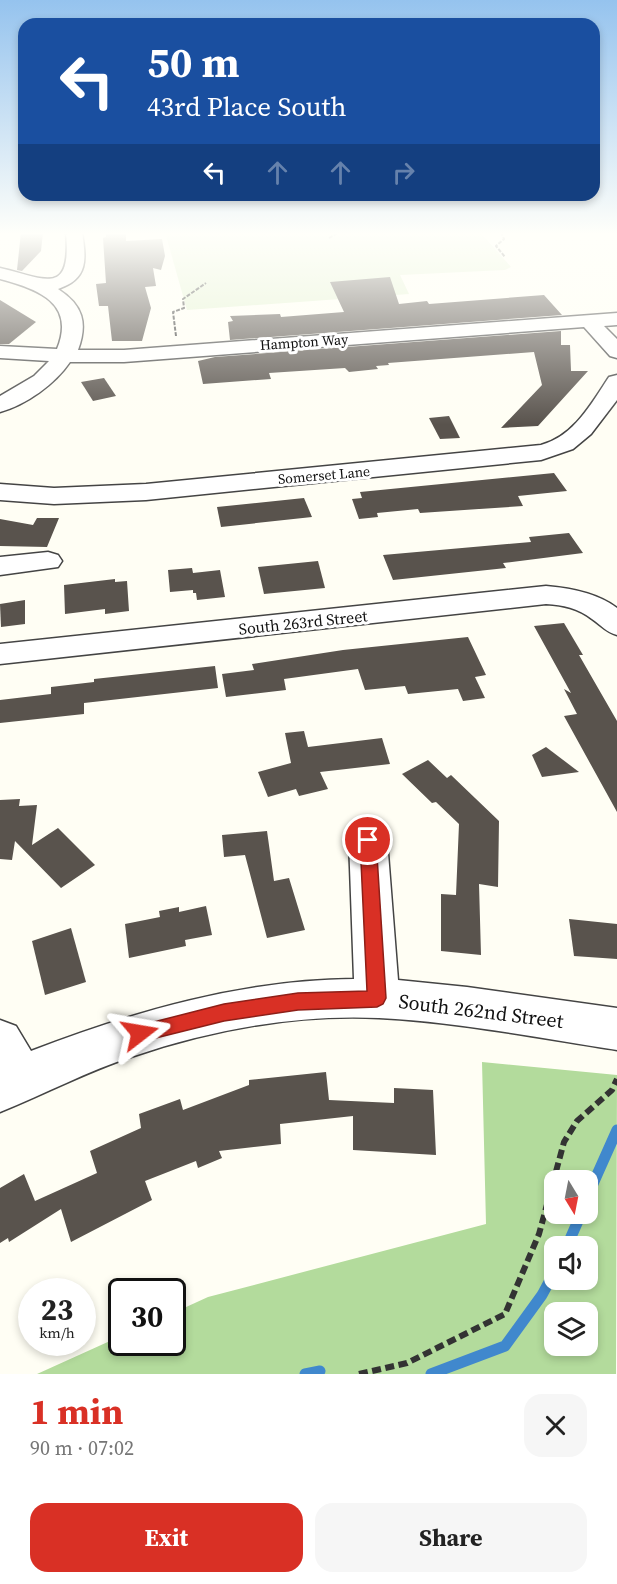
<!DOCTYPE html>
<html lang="en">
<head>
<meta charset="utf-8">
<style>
  body { margin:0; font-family:"Source Serif 4",serif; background:#f6f6f6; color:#222; height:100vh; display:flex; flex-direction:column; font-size:22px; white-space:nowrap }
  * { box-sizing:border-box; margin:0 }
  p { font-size:20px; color:#767676 }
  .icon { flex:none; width:33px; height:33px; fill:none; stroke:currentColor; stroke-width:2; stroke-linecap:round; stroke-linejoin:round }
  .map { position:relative; height:1374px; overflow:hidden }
  .drawer { display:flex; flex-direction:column; background:#fff; flex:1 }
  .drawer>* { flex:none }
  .guide { position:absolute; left:18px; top:18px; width:582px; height:183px; border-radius:18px; box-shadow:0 3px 9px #0003; background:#1a4fa0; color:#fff; overflow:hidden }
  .needle { width:39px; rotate:170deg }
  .fabs { position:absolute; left:544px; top:1170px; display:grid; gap:12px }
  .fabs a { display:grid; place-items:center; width:54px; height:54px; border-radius:12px; background:#fff; box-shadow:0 3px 9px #0003; font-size:30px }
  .speed { position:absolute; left:18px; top:1278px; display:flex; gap:12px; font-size:30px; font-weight:700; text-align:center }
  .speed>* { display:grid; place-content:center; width:78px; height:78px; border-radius:50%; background:#fff; box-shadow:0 3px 9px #0003; line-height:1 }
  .speed small { font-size:15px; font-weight:400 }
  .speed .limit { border:3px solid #111; border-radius:9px; background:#fff; color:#111 }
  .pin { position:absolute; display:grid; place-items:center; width:51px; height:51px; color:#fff; margin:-26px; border:3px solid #fff; border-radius:50%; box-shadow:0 2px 6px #0007 }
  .me { position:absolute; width:66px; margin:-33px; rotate:76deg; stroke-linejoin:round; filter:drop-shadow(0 0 4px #0008) }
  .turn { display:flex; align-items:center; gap:21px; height:126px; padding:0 30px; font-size:27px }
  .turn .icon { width:78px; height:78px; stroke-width:2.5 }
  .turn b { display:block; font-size:42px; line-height:51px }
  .lanes { display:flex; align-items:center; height:57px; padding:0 30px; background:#0003; justify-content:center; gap:30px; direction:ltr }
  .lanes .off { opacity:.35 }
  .round { display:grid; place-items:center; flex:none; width:63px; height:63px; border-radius:18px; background:#f6f6f6 }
  .overview { display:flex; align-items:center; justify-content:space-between; height:102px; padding:0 30px }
  h1 { font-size:36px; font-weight:700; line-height:45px; color:#d93025 }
  .cta { display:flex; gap:12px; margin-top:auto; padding:12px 30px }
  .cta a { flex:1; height:69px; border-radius:18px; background:#d93025; color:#fff; font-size:24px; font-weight:700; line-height:69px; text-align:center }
  .cta a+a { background:#f6f6f6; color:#222 }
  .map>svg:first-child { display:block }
  .forest { fill:#b3db9c; fill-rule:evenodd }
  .pitch { fill:#e2f1cf }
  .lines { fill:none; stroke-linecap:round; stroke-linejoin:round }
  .stream { stroke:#4088cd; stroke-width:11 }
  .building { fill:#59534d }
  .minor-casing { stroke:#444; stroke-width:3 }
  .path-far1 { stroke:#333; stroke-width:2; stroke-dasharray:4 1.5; stroke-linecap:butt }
  .path { stroke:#333; stroke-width:6; stroke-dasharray:9 4.5; stroke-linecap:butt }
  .minor { fill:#fff; fill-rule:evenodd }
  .route { fill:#d93025; stroke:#8d1f18; stroke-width:1.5 }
  .labels { text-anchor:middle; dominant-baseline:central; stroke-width:6; stroke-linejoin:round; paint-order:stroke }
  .far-street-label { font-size:14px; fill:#111; stroke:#fff }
  .street-label { font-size:16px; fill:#111; stroke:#fff }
  .near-street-label { font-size:20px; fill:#111; stroke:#fff }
</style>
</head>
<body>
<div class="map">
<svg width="617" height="1374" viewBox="0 0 617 1374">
  <rect width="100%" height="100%" fill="#fffef4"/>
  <!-- forest -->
  <path class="forest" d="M482 1062 617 1075 616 1374H37L121 1336 122 1342H172L173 1313 208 1297 486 1224ZM555 1180H588V1214H555ZM555 1246H588V1280H555ZM555 1312H588V1346H555Z"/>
  <!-- pitch -->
  <path class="pitch" d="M165 232H480L511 267 505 270 400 275 409 294 187 310Z"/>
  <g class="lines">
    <!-- stream -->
    <g class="stream">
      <path d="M588 1195 617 1130"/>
      <path d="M567 1246 581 1214"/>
      <path d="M305 1374 320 1371"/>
      <path d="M431 1374 505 1346 542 1295 555 1271"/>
    </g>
  </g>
  <!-- building -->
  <g class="building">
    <path d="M21 232H43L41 251 22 271 17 270Z"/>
    <path d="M126 232V241L162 239 165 256 161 270 153 268 156 286 145 287 151 308 142 341H112L108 306H99L96 284 106 283 103 238 106 237V233Z"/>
    <path d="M390 277 399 304 427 301 429 304 544 295 562 315 230 340 228 322 233 321 230 316 280 314 281 317 344 312 330 282Z"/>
    <path d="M0 300 36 322 9 344H0Z"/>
    <path d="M561 331V345H570L571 371H588L538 426 501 428 542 385 534 352 388 363 389 365 376 366 378 369 349 372 345 368 269 373 271 379 203 384 198 361 215 357Z"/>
    <path d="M104 378 116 396 93 401 81 382Z"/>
    <path d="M449 416 460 438 440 439 429 418Z"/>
    <path d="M554 473 567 491 518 496 523 506 420 513 418 509 377 513 378 517 359 519 352 499 362 498 360 492Z"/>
    <path d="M304 498 312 517 221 527 217 507Z"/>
    <path d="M37 518H59L47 547 0 546V519L33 525Z"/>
    <path d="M569 533 583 553 503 563 506 568 393 580 383 555 531 542 529 537Z"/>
    <path d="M318 561 325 588 264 594 258 567Z"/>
    <path d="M192 568 193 573 220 570 225 597 197 600 196 593H193V590L170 592 168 570Z"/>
    <path d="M115 579V582L127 581 129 611 105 614V609L65 614 64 585Z"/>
    <path d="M25 600V624L1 627 0 604Z"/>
    <path d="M564 623 583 655H579L617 721V812L564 716 577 714 564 689 571 693 534 626Z"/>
    <path d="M468 637 486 675 475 677 485 698 463 701 458 689 408 694 405 686 365 690 358 669 284 679 286 690 226 697 222 674 254 670 252 664 343 650Z"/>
    <path d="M215 666 218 688 84 703V714L0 723V700L51 694V687L94 682V679Z"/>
    <path d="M304 731 308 747 382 738 390 764 320 772 328 789 299 796 296 789 268 797 258 772 291 763 285 733Z"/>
    <path d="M546 747 579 772 542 777 532 755Z"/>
    <path d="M428 760 447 778 451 775 499 821 498 887 479 884 481 955 441 951V894L456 895 459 824 436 802 432 803 402 774Z"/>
    <path d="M20 799 19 806 37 805 32 845 58 828 95 865 61 888 15 841 12 860 0 859V800Z"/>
    <path d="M267 831 274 881 289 878 305 930 267 938 245 855 224 857 222 835Z"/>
    <path d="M206 906 212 935 185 940 186 946 129 958 125 924 160 917 159 911 179 907V912Z"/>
    <path d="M569 919 617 924V959L574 956Z"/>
    <path d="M71 928 86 982 45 995 32 941Z"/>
    <path d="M326 1072 329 1100 394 1103V1088L433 1090 436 1155 353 1150V1116L280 1124 281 1144 219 1151 222 1158 198 1168 196 1161 145 1181 152 1200 71 1242 61 1209 9 1242 8 1238 0 1243V1188L24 1174 35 1201 97 1173 90 1151 141 1128 139 1114 180 1099 183 1110 249 1085V1080Z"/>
  </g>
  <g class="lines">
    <defs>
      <g id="minor">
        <path d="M66 232H82C86 259 89 279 58 289 83 305 88 323 78 350H124L617 313V325L604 326 617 339V358L610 356 584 327 124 362H70C55 384 26 405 0 412V396L34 376 49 361 0 358V346L57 349C76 303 38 289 0 279V268C44 278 72 298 66 232Z"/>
        <path d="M617 375V400L591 434 573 449 541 460 146 500 54 504 0 500V484L54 488 146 484 541 445C574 436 591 404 609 377Z"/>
        <path d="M48 552 58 555 62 561 58 567 0 575V557Z"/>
        <path d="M546 586C571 588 597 593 617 608V635C606 632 602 626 592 619 578 608 563 605 546 604L0 664V644Z"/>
        <path d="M368 825 382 829 387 840 398 980 467 987 617 1008V1050C538 1038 459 1022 379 1018 297 1014 211 1030 134 1056 87 1071 45 1094 0 1112V1020L16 1026 31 1051C135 1011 242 980 354 979L349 840 354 829Z"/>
      </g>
    </defs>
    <!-- minor casing -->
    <use href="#minor" class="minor-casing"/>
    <!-- path-far1 -->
    <g class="path-far1">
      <path d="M501 232 504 239 496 246 505 257"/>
      <path d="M329 238 339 232"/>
      <path d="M176 336 173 312 184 308 183 299 206 283"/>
    </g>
    <!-- path -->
    <path class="path" d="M359 1374 407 1363 505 1314 539 1234 564 1142 577 1121 612 1090 617 1079"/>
    <!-- minor -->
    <use href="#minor" class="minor"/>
  </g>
  <!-- sky -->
  <linearGradient id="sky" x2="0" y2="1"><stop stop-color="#95c3ee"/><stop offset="0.55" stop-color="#fffffa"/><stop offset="1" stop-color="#fffffa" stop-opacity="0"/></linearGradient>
  <rect width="617" height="425" fill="url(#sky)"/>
  <!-- route -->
  <path class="route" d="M368 834 374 835 376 840 386 998 383 1004 377 1007 298 1010 224 1021 140 1042 134 1039 131 1033 134 1027 224 1004 298 993 367 991 360 840 362 835Z"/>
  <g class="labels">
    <!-- far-street labels -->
    <g class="far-street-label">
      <text transform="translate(304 342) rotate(-4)">Hampton Way</text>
      <text transform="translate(324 475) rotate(-5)">Somerset Lane</text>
    </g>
    <!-- street labels -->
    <g class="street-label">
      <text transform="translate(303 622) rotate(-6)">South 263rd Street</text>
    </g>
    <!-- near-street labels -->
    <g class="near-street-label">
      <text transform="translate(481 1011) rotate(7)">South 262nd Street</text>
    </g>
  </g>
</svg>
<div class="fabs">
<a><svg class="needle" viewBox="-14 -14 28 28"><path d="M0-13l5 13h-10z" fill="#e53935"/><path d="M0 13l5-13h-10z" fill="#767676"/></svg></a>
<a><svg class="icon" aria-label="sound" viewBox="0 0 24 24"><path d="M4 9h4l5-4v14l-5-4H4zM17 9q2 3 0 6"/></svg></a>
<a><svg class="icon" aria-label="layers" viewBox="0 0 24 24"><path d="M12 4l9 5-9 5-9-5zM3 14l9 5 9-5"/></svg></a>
</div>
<div class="speed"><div>23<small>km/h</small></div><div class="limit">30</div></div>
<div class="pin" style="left:368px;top:840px;background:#d93025"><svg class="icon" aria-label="arrive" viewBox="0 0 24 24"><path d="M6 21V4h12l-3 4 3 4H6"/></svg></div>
<svg class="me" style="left:140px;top:1033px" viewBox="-20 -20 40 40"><path d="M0-17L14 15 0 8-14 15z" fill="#d93025" stroke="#fff" stroke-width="4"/></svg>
<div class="guide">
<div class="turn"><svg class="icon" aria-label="left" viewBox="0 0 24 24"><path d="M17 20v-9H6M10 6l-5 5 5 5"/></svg><div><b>50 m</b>43rd Place South</div></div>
<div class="lanes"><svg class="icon" aria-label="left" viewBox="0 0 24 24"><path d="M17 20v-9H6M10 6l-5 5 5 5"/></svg><svg class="icon off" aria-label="ahead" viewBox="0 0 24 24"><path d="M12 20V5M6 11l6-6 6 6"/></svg><svg class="icon off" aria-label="ahead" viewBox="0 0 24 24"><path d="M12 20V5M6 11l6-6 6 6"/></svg><svg class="icon off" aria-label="right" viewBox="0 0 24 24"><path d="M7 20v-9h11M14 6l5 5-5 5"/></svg></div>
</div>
</div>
<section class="drawer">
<div class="overview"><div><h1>1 min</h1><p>90 m · 07:02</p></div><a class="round"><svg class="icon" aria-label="close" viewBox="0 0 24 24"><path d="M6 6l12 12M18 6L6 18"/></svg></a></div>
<div class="cta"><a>Exit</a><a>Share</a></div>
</section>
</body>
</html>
